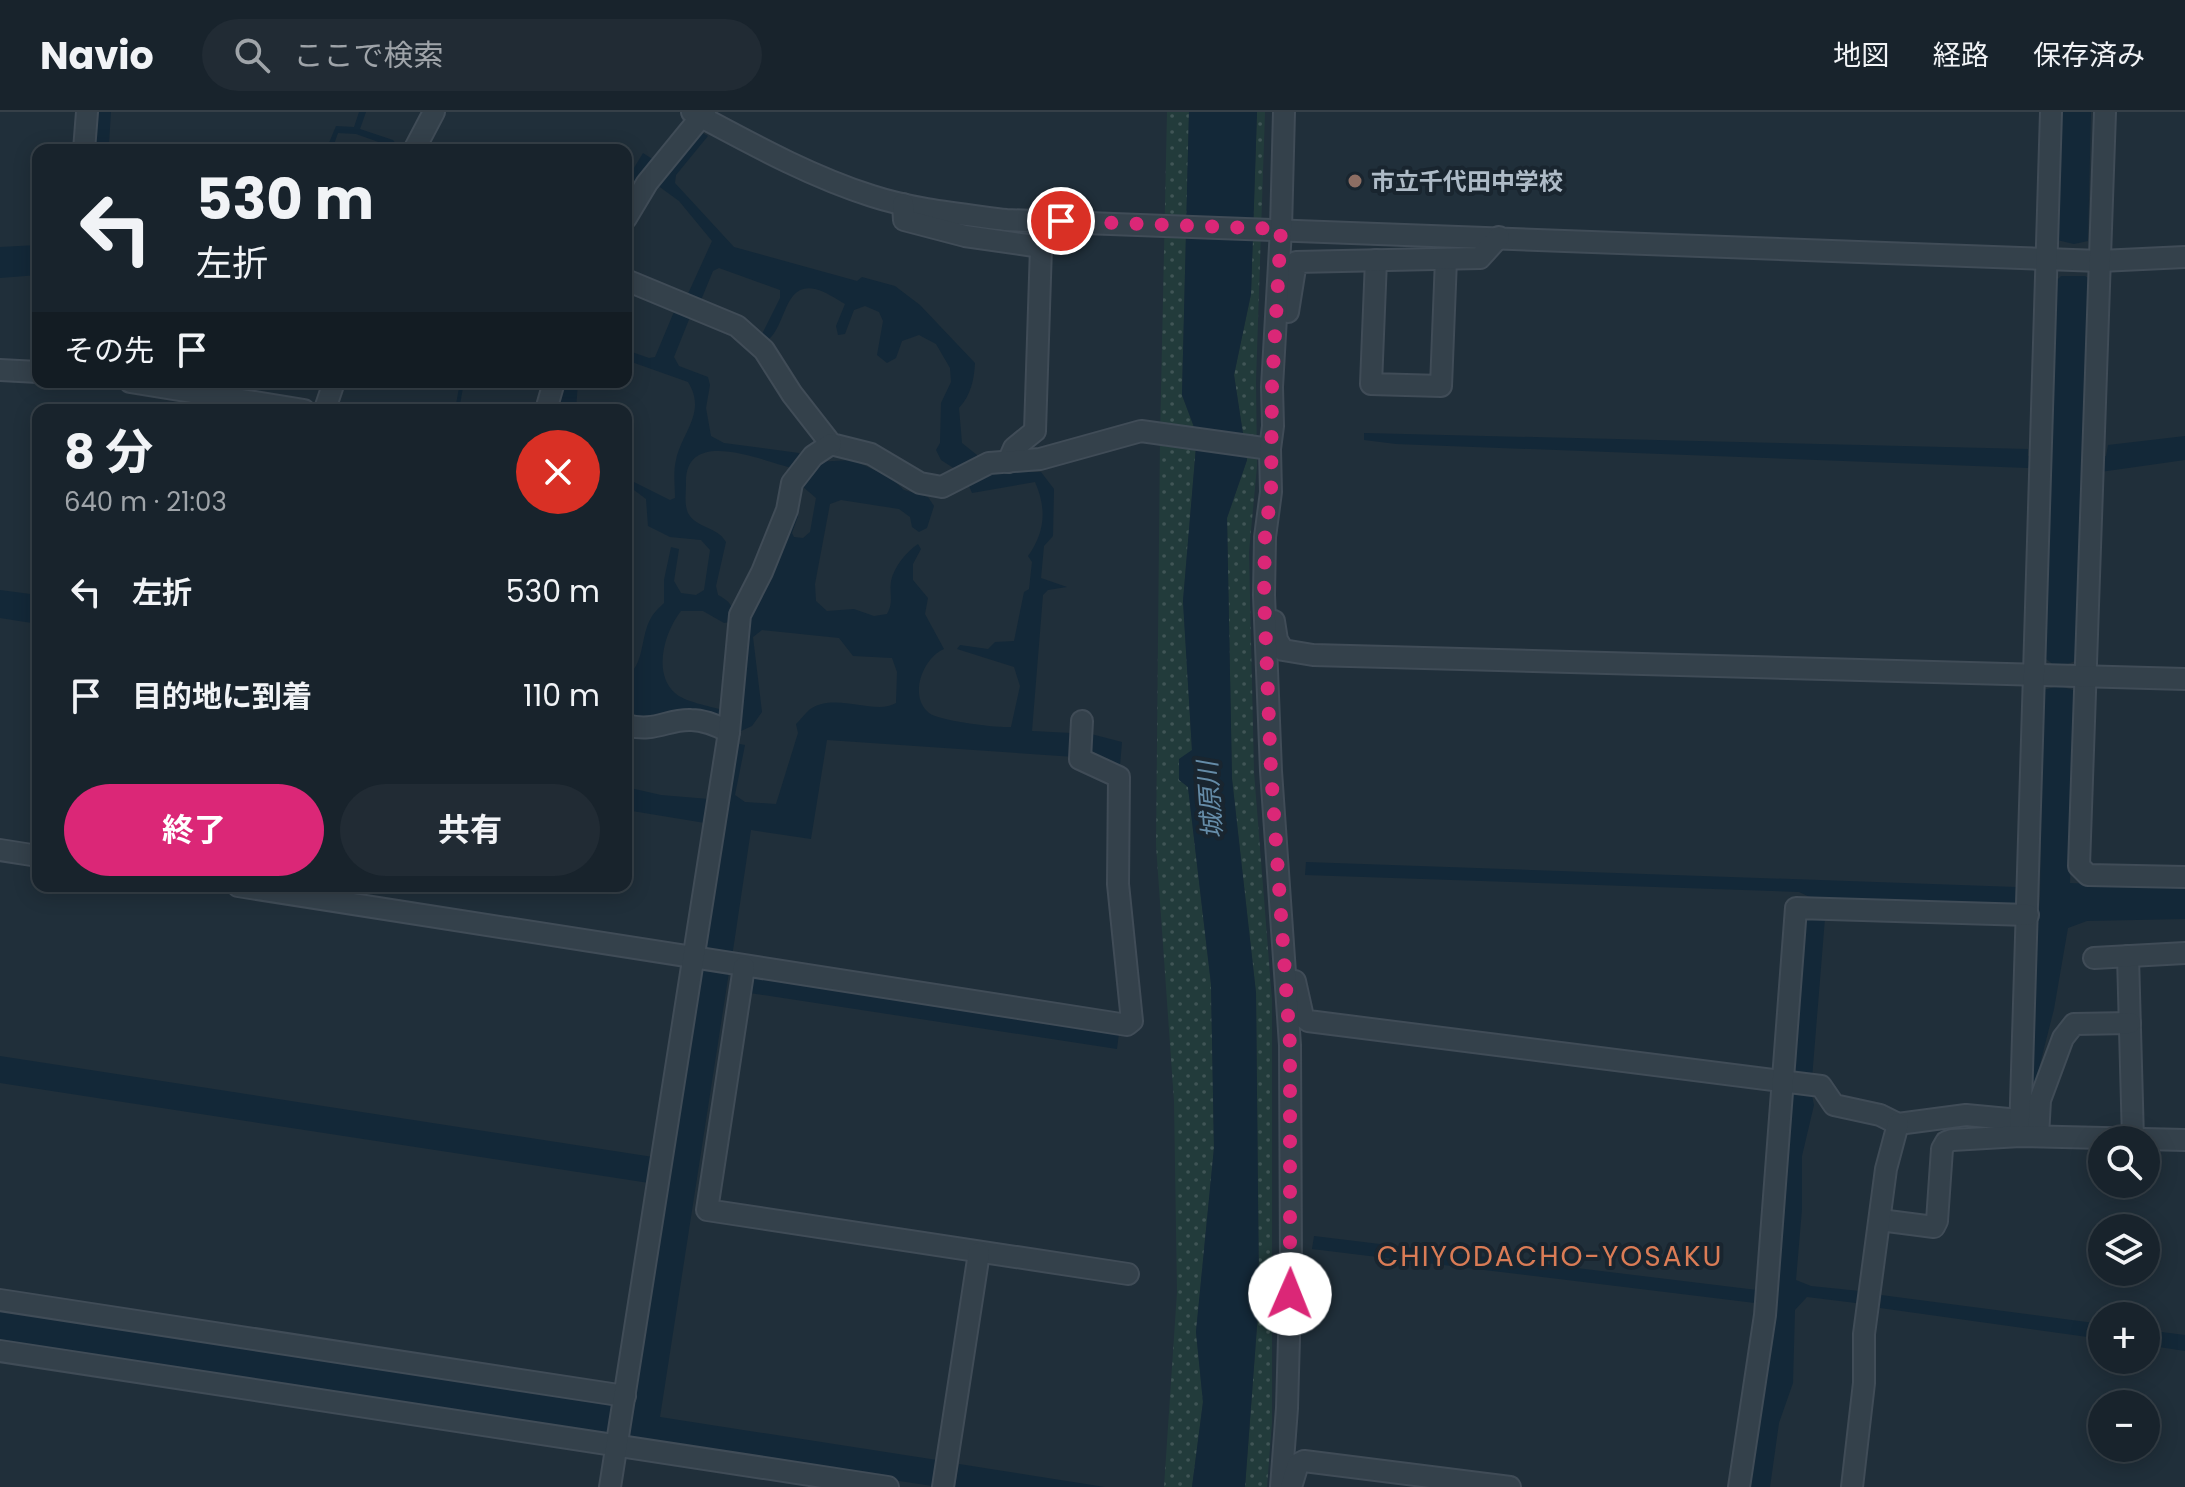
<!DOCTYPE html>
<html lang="ja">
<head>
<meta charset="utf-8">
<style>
  body { margin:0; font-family:Poppins,"Noto Sans JP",sans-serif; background:#212b34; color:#f1f3f6; height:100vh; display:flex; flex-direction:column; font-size:30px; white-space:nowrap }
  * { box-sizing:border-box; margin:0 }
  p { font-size:26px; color:#9fa4a9 }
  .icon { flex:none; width:44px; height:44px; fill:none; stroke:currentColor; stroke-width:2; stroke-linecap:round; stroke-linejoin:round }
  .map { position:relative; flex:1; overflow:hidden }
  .side { position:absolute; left:32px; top:292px; width:600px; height:488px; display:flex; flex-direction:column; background:#18232c; border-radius:16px; box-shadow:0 4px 20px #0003,0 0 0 2px #364048 }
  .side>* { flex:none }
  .guide { position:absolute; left:32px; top:32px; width:600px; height:244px; border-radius:16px; box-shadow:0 4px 20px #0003,0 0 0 2px #364048; background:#18232c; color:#f1f3f6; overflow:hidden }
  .fabs { position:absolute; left:2088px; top:1014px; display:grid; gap:16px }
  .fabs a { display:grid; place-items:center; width:72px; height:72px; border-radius:50%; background:#18232c; box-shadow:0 4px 20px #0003,0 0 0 2px #364048; font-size:40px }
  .pin { position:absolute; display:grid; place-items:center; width:68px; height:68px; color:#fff; margin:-34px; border:4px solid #fff; border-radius:50%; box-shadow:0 2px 8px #0007 }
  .me { position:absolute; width:88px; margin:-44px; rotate:1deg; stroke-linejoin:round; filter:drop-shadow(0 0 6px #0008) }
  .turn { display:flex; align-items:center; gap:28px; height:168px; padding:0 32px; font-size:36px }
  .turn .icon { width:104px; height:104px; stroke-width:2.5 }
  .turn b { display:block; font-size:56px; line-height:68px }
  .then { display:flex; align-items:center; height:76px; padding:0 32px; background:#0003; gap:16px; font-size:30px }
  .round { display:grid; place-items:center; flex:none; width:84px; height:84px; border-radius:42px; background:#212b34 }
  .summary { display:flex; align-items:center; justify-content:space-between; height:136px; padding:0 32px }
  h1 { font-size:48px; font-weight:700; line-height:60px }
  .cta { display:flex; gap:16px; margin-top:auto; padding:16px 32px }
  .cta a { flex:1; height:92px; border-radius:48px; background:#db2777; color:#fff; font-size:32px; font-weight:700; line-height:92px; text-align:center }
  .cta a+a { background:#212b34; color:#f1f3f6 }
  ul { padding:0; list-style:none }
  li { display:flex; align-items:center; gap:24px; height:104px; padding:0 32px }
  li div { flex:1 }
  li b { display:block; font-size:30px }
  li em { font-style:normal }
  header { display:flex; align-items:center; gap:48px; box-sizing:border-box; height:112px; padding:0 40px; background:#18232c; border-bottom:2px solid #364048 }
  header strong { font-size:38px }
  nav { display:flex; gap:44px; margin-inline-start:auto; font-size:28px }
  .search { width:560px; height:72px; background:#212b34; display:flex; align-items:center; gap:20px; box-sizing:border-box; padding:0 28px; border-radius:44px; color:#9fa4a9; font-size:30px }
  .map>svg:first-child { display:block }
  .grass { fill:url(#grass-dots) }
  .water { fill:#132838 }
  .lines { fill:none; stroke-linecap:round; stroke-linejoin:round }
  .stream { stroke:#132838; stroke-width:4 }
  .minor-casing { stroke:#404c57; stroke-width:24 }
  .minor { stroke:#34414b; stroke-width:20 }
  .route { stroke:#db2777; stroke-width:14; stroke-dasharray:0 25.2 }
  .education-dot { fill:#8d6e63; stroke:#19252f; stroke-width:3 }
  .labels { text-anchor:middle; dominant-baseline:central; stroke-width:8; stroke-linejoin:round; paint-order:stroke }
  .poi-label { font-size:24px; font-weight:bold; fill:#aebbc7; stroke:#19252f; text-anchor:start }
  .water-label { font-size:26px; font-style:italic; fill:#658ca8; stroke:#19252f }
  .quarter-label { font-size:28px; letter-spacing:2px; fill:#da7c56; stroke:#19252f }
</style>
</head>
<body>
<header>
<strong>Navio</strong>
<div class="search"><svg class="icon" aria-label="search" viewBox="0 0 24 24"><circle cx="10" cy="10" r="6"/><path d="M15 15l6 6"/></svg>ここで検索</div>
<nav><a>地図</a><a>経路</a><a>保存済み</a></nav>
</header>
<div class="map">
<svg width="2185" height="1375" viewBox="0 0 2185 1375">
  <defs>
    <pattern id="grass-dots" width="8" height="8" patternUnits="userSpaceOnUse" patternTransform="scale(2)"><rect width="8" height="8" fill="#223b3b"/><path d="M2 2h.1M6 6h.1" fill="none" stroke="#405556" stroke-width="1.8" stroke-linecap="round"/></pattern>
  </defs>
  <rect width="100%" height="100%" fill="#202f3a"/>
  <!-- grass -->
  <g class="grass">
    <path d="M1167 0H1189L1182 283 1197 323 1183 489 1192 638 1179 667 1188 675 1211 872 1214 1036 1196 1220 1203 1290 1192 1375H1164L1177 1180 1174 989 1156 733 1160 327Z"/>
    <path d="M1257 0H1265L1256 269 1257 354 1249 440 1254 660 1272 888V1310L1267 1375H1245L1259 1187 1256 881 1232 667 1227 406 1247 348 1234 263 1251 182Z"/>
  </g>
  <!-- water -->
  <g class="water">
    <path d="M96 0H111L109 32 163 38H93Z"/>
    <path d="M359 0H366L360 17 393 28 401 38 356 22 338 21 332 38H326L336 14 354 15Z"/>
    <path d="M1189 0H1257L1251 182 1234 263 1247 348 1227 406 1232 667 1256 881 1259 1187 1245 1375H1192L1203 1290 1196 1220 1214 1036 1211 872 1188 675 1179 668V647L1192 638 1183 489 1197 323 1182 283Z"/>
    <path d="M2062 0H2091L2088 129 2074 132 2057 128Z"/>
    <path d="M699 19 708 24 676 63 675 71 734 135 857 169 862 165 895 174 920 193 975 251C974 268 971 283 959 296L962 331 977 343 975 353 980 364 1004 360H1041L1054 377 1053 424 1044 434 1041 466 1067 475 1048 478 1043 483 1032 619 1091 622 1122 630 1120 654 1115 655 1075 645 827 628 811 727 751 718 732 845 702 840 735 631 745 633 735 683 745 690 776 692 798 621 796 612C800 608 805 602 809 598 835 579 875 604 896 591L897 560 892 546 853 544 839 526 762 518 753 525 762 600 752 614 741 619 736 616 743 509 794 398 798 404 792 421 794 425 803 426 810 420 816 386 802 374 816 350 852 348 890 365 904 378 928 385 934 394 927 416 919 420 912 415 910 405 899 397 841 388 830 392 815 472 816 489 827 499 854 497 874 504 887 502C894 490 889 482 891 469 894 455 906 440 918 432L921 437 913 452V468L928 486 925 502 944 537C923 546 908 584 929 601 939 609 997 616 1011 615L1020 574 1014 555 957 537 960 533 988 537 995 530 1014 529 1024 480 1029 477 1032 450 1028 444C1045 420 1047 397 1035 370L972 381 969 374 972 368 941 348 936 338 940 331 941 291 951 270 950 256 936 232 919 223 902 229 896 246 887 251 877 243 883 209 879 200 865 194 854 198 845 222 838 223 836 214 845 192C836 187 825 179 815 177 782 170 787 218 765 230L760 226 780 186V178L719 156 713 159 699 193 692 200 674 245 679 254 708 265 710 273 706 296 711 324 724 331 799 341 802 348 792 356C760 348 685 315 686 371 686 381 684 392 688 401 697 417 717 414 726 430L716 474 718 483C731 490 735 495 730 510L724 511 703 499H681C665 519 652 561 675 581 685 590 709 594 723 598L726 604 717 608 676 598 654 609 626 606V564C645 554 640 524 651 506 654 500 660 495 664 491V468L671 435 679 437 674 469 681 481 696 483 704 478 710 438 701 428 670 425 648 414 646 387 626 372V366L670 388 675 386C675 374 673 360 676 348 682 320 707 300 688 270L626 248V238L649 246 655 245 676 195H682L712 129 679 89 657 73Z"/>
    <path d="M643 41 654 48 626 91V69Z"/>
    <path d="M38 133V163L0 166V135Z"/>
    <path d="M2061 164H2085L2091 168 2082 347 2106 344 2108 333 2185 324V348L2100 360V351L2082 354 2075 549 2063 554V575L2076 579 2070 771 2185 776V807L2087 809 2068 816 2054 897 2035 972 2028 961 2040 785 2043 578 2055 575V554L2045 546 2049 349H2031L2028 356 1396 332 1364 328V321L2028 337V344L2049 342 2056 169Z"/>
    <path d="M561 270H578L576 298H551Z"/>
    <path d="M0 478 38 483V512L0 506Z"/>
    <path d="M626 675 661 683 709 687 705 711 626 698Z"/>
    <path d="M1306 750 2016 775 2015 793 1817 787 1816 806H1825L1811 979 1814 993 1802 1044V1097L1796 1168 1811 1174 1860 1179 1856 1191 1807 1185 1795 1198 1793 1271 1779 1311 1770 1375H1748L1777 1188 1802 805H1811L1812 786 1799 780 1305 763Z"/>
    <path d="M700 856 729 860 660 1305 937 1348 932 1374 627 1327Z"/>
    <path d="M753 865 1119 921 1117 937 750 881Z"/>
    <path d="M0 944 653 1045 649 1071 0 971Z"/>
    <path d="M1314 1124 1757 1178 1755 1191 1312 1137Z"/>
    <path d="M1881 1183 2102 1212V1227L1880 1196Z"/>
    <path d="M0 1196 615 1292 609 1325 0 1231Z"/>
    <path d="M2146 1218 2185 1223V1239L2146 1233Z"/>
    <path d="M959 1352 1105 1375H955Z"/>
  </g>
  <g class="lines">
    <!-- stream -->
    <path class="stream" d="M457 298 462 270"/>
    <defs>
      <g id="minor">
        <path d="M692 0C750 31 809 64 872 84 915 98 961 102 1006 108L2100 149 2185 145"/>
        <path d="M2105 0 2079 754 2088 763 2185 765"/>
        <path d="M84 38 87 0"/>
        <path d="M414 38 434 0"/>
        <path d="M903 92 904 108 965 124 1041 135 1035 319 1014 336 1008 350"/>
        <path d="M626 106 647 71 705 0"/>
        <path d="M1376 148 1371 272 1441 274 1446 147"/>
        <path d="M626 168 737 214 764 238 792 282 831 332 871 342 920 371 942 375 989 351 1040 347 1141 319 1270 337"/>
        <path d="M1288 200 1296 150 1480 146 1499 125"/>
        <path d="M0 258 38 260"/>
        <path d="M130 270 304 298"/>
        <path d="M325 297 334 270"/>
        <path d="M546 298 554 270"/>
        <path d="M1274 509 1277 528 1283 538 1313 543 2185 567"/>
        <path d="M626 613C655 621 667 607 691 608 704 608 718 614 729 620"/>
        <path d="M0 738 38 744"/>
        <path d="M238 774 1127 913 1132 909 1118 772 1119 665 1080 647 1082 609"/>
        <path d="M2128 844 2133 1028"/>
        <path d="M2094 846 2185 841"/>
        <path d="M744 855 707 1098 1128 1162"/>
        <path d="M1295 869 1303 905 1308 909 1821 974 1834 993 1880 1003 1898 1012 1966 1003 2019 1008"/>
        <path d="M2020 1024 2051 0"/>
        <path d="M2038 1024 2040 988 2063 926 2074 912 2130 911"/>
        <path d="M1880 1108 1934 1115 1937 1109 1942 1037 1946 1030 1952 1028 2020 1024 2185 1028"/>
        <path d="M0 1188 625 1284"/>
        <path d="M0 1239 888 1375"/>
        <path d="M610 1375 729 620 740 503 762 460 787 398 792 371 813 344 831 332"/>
        <path d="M943 1375 979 1141"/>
        <path d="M1281 1375 1287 1296 1291 1154 1290 933 1271 659 1264 483 1265 425 1271 380 1270 337 1273 314 1272 275 1281 117 1284 0"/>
        <path d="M1291 1375 1298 1352 1304 1349 1510 1375"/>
        <path d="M1739 1375 1765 1203 1796 796 2028 803"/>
        <path d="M1852 1375 1864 1271V1222L1886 1057 1898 1012"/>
      </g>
    </defs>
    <!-- minor casing -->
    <use href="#minor" class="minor-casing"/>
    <!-- minor -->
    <use href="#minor" class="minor"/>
  </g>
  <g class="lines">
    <!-- route -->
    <path class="route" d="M1061 109 1281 117 1272 275 1271 380 1265 425 1264 483 1271 659 1290 933V1182"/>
  </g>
  <!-- markers -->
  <circle class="education-dot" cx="1355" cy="69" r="8"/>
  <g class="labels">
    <!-- poi labels -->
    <g class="poi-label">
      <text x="1371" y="69">市立千代田中学校</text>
    </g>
    <!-- water labels -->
    <g class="water-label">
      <text transform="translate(1210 688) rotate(-94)">城原川</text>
    </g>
    <!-- quarter labels -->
    <g class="quarter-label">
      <text x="1550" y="1144">CHIYODACHO-YOSAKU</text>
    </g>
  </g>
</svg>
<div class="fabs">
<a><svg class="icon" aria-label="search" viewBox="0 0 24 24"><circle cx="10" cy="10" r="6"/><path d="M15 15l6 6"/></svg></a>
<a><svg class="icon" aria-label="layers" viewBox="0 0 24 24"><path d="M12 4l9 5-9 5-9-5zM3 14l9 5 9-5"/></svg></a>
<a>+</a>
<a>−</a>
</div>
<div class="pin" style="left:1061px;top:109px;background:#d93025"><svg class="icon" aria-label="arrive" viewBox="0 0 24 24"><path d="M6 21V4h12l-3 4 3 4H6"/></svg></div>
<svg class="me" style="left:1290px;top:1182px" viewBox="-20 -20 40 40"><circle r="19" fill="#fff"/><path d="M0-13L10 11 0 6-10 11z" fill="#db2777"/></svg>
<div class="guide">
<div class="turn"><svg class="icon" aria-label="left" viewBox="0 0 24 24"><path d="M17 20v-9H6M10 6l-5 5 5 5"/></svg><div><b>530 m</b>左折</div></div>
<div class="then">その先<svg class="icon" aria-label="arrive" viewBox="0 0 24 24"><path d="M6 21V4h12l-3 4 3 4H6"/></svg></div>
</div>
<section class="side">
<div class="summary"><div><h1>8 分</h1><p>640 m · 21:03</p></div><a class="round" style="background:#d93025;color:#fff"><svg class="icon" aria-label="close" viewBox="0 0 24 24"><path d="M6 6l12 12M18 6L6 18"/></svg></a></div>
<ul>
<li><svg class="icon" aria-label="left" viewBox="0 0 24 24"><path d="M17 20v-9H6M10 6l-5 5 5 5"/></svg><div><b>左折</b></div><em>530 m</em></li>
<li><svg class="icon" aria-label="arrive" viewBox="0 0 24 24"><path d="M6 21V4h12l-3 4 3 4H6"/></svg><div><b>目的地に到着</b></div><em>110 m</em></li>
</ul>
<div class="cta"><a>終了</a><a>共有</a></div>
</section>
</div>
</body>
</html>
